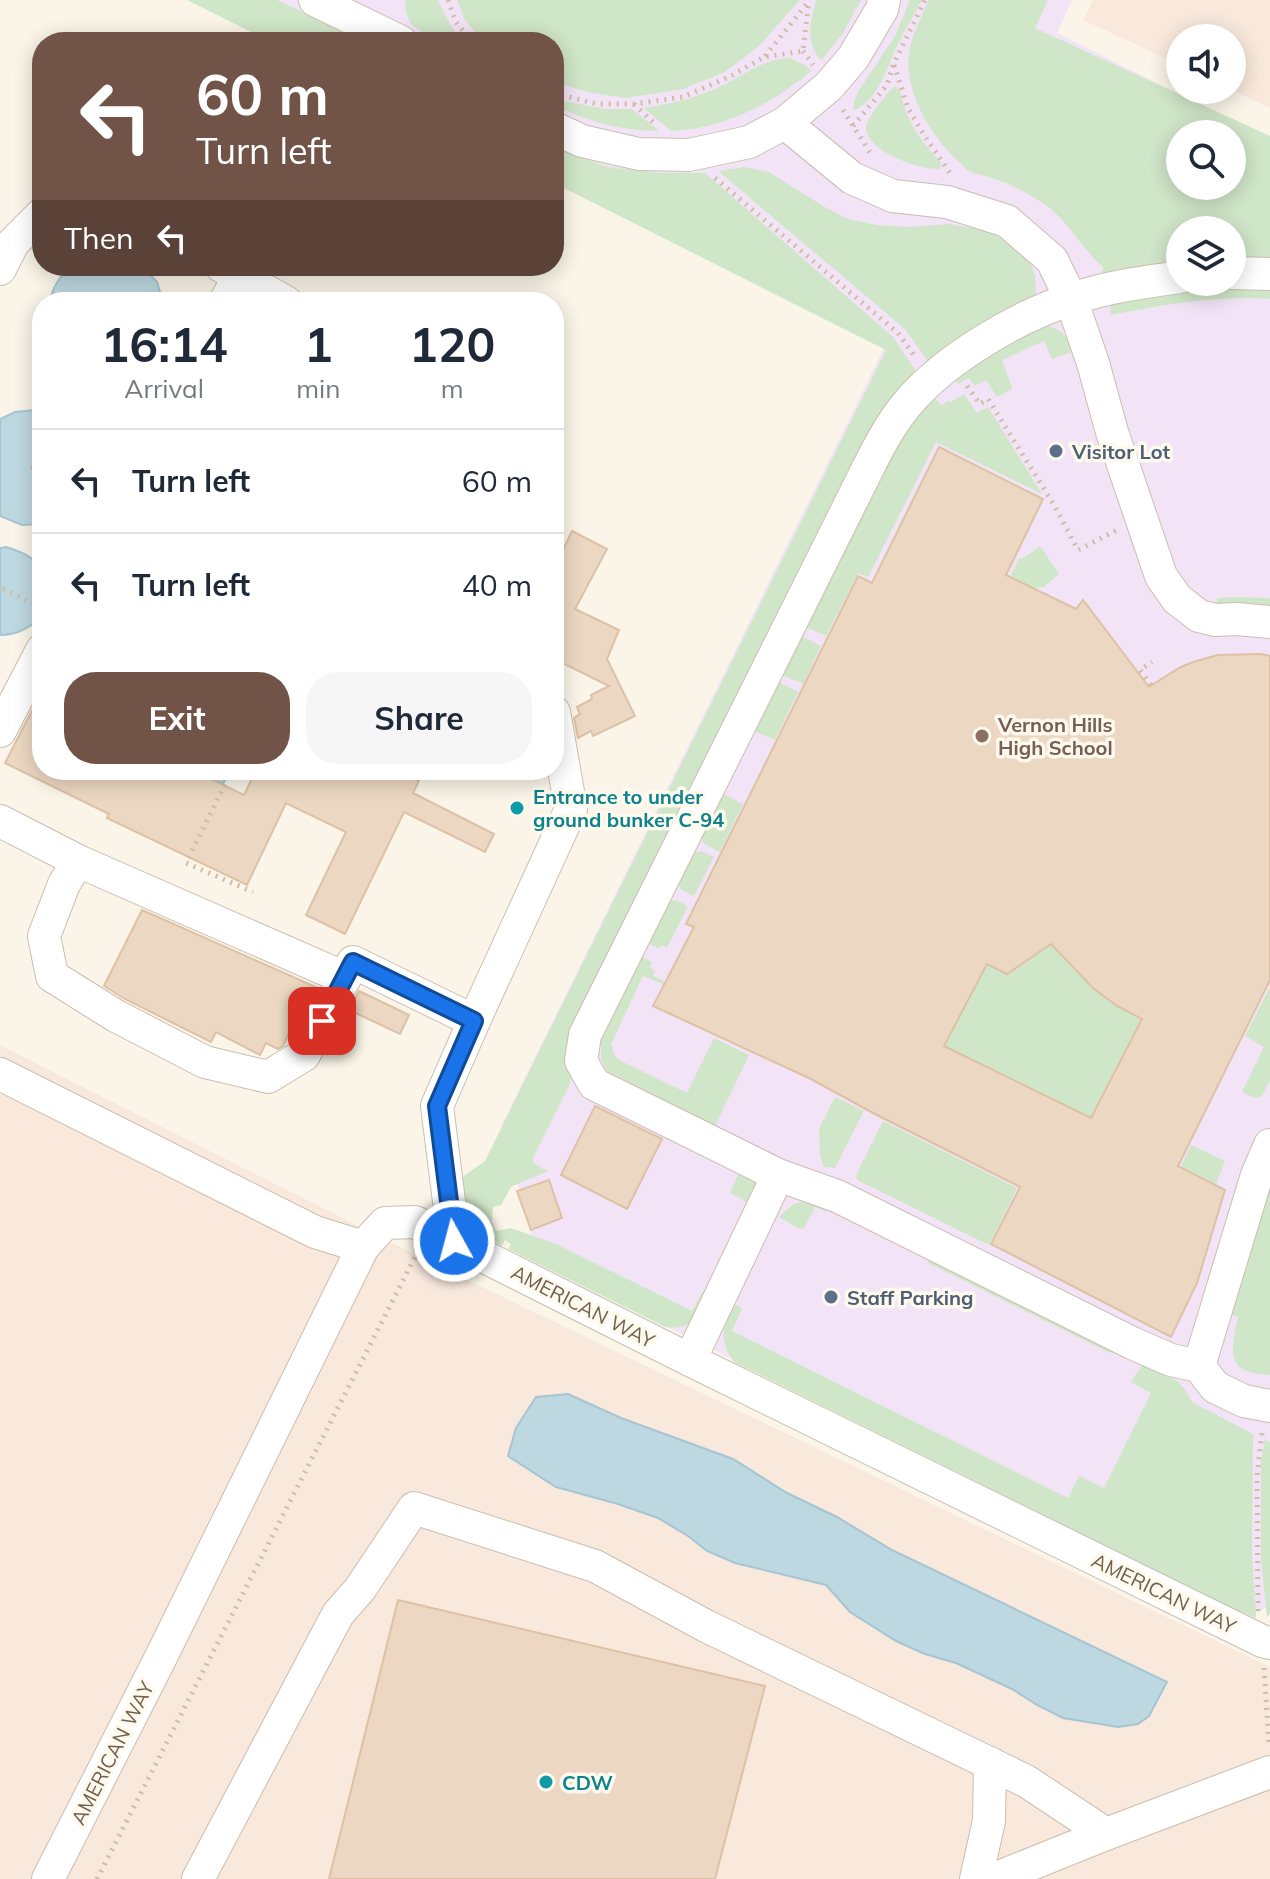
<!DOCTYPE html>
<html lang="en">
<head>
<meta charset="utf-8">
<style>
  body { margin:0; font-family:Mulish,sans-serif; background:#f6f6f7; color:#1f2937; height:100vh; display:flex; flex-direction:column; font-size:30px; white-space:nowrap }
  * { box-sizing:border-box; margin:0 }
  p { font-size:26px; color:#747a83 }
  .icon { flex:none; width:44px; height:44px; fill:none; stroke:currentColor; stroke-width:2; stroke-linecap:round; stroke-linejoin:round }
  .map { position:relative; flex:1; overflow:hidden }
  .drawer { position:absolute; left:32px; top:292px; width:532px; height:488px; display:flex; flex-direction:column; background:#fff; border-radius:32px; box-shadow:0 4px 20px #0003 }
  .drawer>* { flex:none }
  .guide { position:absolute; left:32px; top:32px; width:532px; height:244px; border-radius:32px; box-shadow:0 4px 20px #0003; background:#715347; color:#fff; overflow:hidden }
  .tools { position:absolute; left:1166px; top:24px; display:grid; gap:16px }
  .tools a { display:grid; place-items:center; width:80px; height:80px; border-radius:50%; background:#fff; box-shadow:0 4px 20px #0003; font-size:40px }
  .pin { position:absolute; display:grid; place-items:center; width:68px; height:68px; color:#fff; margin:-34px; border-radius:16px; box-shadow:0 4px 12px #0006 }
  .me { position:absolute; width:88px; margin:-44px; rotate:353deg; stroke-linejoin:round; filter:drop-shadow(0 0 6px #0008) }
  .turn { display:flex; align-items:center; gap:28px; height:168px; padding:0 32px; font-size:36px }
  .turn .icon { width:104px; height:104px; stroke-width:2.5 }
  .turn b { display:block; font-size:56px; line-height:68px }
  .then { display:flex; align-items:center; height:76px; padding:0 32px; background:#0003; gap:16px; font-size:30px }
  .eta { display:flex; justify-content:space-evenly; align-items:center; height:136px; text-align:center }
  .eta b { font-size:48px; font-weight:700; line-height:56px }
  .button { display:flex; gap:16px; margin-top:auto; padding:16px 32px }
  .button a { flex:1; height:92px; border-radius:32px; background:#715347; color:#fff; font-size:32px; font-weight:700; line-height:92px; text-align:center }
  .button a+a { background:#f6f6f7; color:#1f2937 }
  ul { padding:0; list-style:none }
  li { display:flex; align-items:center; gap:24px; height:104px; padding:0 32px; border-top:2px solid #e0e1e3 }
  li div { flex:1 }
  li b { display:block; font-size:30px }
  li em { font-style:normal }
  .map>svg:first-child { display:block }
  .commercial { fill:#f9e9dd }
  .education { fill:#f2e4f6; fill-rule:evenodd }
  .green { fill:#d0e6c8; fill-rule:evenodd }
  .water { fill:#bed8e1; stroke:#a6c5d2; stroke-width:2 }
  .building { fill:#ecd8c2; stroke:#ddc1a5; stroke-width:2; fill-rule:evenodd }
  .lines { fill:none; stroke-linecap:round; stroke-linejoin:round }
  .minor-casing { stroke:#cabeaf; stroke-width:34 }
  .path { stroke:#d1bca6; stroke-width:5; stroke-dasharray:2 6; stroke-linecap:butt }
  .minor { stroke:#fff; stroke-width:32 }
  .route-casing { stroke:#114b97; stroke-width:20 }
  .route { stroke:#1a73e8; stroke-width:14 }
  .service-dot { fill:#5c6f8a; stroke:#fdf9ed; stroke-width:3 }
  .education-dot { fill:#8d6e63; stroke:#fdf9ed; stroke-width:3 }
  .culture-dot { fill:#0f9aa8; stroke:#fdf9ed; stroke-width:3 }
  .labels { text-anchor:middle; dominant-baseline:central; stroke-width:7; stroke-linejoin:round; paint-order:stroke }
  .service-label { font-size:20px; font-weight:bold; fill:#4e5e75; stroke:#fdf9ed; text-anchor:start }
  .education-label { font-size:20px; font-weight:bold; fill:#785e54; stroke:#fdf9ed; text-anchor:start }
  .culture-label { font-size:20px; font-weight:bold; fill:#0d838f; stroke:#fdf9ed; text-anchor:start }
  .street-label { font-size:20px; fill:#715f4f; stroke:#fdf9ed }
</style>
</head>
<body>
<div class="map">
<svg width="1270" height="1879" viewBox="0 0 1270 1879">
  <rect width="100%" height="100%" fill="#faf5e8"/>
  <!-- commercial -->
  <g class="commercial">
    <path d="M1093 0H1270V108L1232 90V38H1180V65L1083 20Z"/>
    <path d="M0 1045 430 1262 1270 1667V1879H0Z"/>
  </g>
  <!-- education -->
  <path class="education" d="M195 0H1072L1057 33 1270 140V1605L1252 1615 539 1264 502 1124 884 348 554 181V42H278ZM1180 134H1232V186H1180ZM1180 230H1232V282H1180Z"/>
  <!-- green -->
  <g class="green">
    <path d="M187 0H277L367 42H271Z"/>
    <path d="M405 0H438L450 24 462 42H442L422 32 412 25 406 13Z"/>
    <path d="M457 0H800L759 46 725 72 683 89 626 98 587 92 554 82V42H483L465 20Z"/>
    <path d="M816 0H861L843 33 822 60C804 46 811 19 816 0Z"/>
    <path d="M910 0H922C914 15 905 29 898 44 887 67 879 100 853 111L854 101 858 92 895 36Z"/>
    <path d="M929 0H1048L1035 28 1270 136V258H1232V230H1180V261L1102 273 1103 267C1081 248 1068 220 1044 204 1027 192 1009 183 989 177 984 175 976 175 971 172 966 170 962 164 957 160 930 135 904 91 909 52 912 34 922 16 929 0ZM1180 134H1232V186H1180Z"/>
    <path d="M790 58 805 65 811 71C771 105 723 129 671 131L644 108C669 104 696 98 719 87 743 76 762 59 790 58Z"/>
    <path d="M895 86C902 91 901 94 903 103 910 127 925 145 941 163L940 169C920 170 867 152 866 128 866 118 887 93 895 86Z"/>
    <path d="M554 99 605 109H632L659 131C621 131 588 122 554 105Z"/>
    <path d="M554 148 608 167 660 173H705L893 337 918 374 575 1058 570 1084 533 1158V1163L548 1171 511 1187 501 1205 493 1207 492 1221 496 1231 511 1228 556 1244 692 1311 703 1291 707 1289C698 1314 696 1331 665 1327L508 1249 511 1244 505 1240 502 1246C477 1231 462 1212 459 1183L465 1175 485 1161 886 350 554 183Z"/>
    <path d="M745 167 769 172 823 206 848 219 877 225 910 227 948 224 984 230 1006 241 1030 261 1035 276 1036 294 1032 303 931 366 905 329 718 171Z"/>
    <path d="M1233 287 1270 288V299C1217 295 1163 305 1111 315L1110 305 1187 290Z"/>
    <path d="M1049 326C1062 330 1070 338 1071 352L1052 359 1044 341 1002 360 1012 387V389L997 397 986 380 975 386 969 378 958 384 953 377 1018 337Z"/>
    <path d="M964 394 977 413 988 407 1042 494 936 442 868 577 858 573 826 636 803 626 891 450 932 395 942 405 948 401 951 402Z"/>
    <path d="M1040 546 1059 574 1044 587 1035 588 1032 593 1008 581 1019 558 1022 559Z"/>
    <path d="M1232 597 1270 598V606L1217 603V598Z"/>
    <path d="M799 635 821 646 803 684 779 673Z"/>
    <path d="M775 680 798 692 775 740 752 730Z"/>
    <path d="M721 793 743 804 720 852 704 844 701 836Z"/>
    <path d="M701 851 714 857 694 896 681 890 678 882 691 854Z"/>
    <path d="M676 900 688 906 667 948 661 945 658 948 647 943 667 902Z"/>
    <path d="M1051 945C1079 977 1104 999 1142 1019L1091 1118 944 1046 987 964 1007 974Z"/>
    <path d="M640 956 652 962 649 967 655 971 653 976 664 981 663 984 643 976 611 1044 615 1056 619 1060 687 1093 714 1038 749 1055 715 1126 607 1071 601 1059V1041Z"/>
    <path d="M1270 987V1080L1262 1096 1255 1098 1242 1092 1264 1047 1245 1036Z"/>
    <path d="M835 1097 864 1111 835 1168 824 1167 820 1156 819 1129Z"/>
    <path d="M883 1121 1017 1188 989 1245 857 1180 856 1175Z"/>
    <path d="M1191 1145 1225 1161 1216 1184 1181 1166Z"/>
    <path d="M740 1170C743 1172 748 1172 751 1175 760 1183 756 1197 752 1205L730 1193Z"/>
    <path d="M1270 1187V1375C1224 1373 1231 1352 1238 1317L1230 1314Z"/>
    <path d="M810 1200 829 1207 826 1212 815 1207 804 1228 799 1229 779 1217 793 1204Z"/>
    <path d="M930 1258 1111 1348V1352L1110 1353 928 1263Z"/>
    <path d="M736 1305 740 1306 742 1309 732 1331 1068 1498 1079 1476 1104 1488 1151 1393 1131 1382 1142 1365 1149 1366 1177 1381 1184 1388 1192 1402 1253 1434 1252 1552 1256 1618 1231 1608 734 1362C719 1339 721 1328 736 1305Z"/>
    <path d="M1265 1439 1270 1443V1614L1267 1617 1261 1561V1461Z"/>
  </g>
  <!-- water -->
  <g class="water">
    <path d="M71 266H142L157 282 163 302H50C52 287 60 276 71 266Z"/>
    <path d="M35 410 42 412V524L22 525 0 516V419L15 412Z"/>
    <path d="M6 547C19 551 37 557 42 572 44 577 42 586 42 591 42 597 43 605 42 611 37 627 15 635 0 635V548Z"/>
    <path d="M194 770H230L223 784Z"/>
    <path d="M568 1394 621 1418 733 1459 787 1493 837 1517 892 1550 1167 1682 1149 1716 1138 1724 1118 1727 1063 1718 1037 1705 1012 1689 956 1663 925 1654 896 1641 850 1612 826 1585 735 1563 707 1551 688 1536 658 1518 618 1504 556 1487 508 1456 516 1428 536 1397Z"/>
  </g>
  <!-- building -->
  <g class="building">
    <path d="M939 447 1043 499 1006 575 1076 609 1083 600 1149 687 1179 668 1193 662 1218 655 1261 654 1270 656V980L1178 1166 1225 1190 1197 1283 1171 1337 991 1244 1020 1187 873 1113 811 1079 653 1006 694 927 686 924 858 576 872 583ZM1051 944 1093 988 1117 1006 1142 1019 1091 1118 944 1046 987 964 1007 974Z"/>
    <path d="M572 531 607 549 575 609 619 630 607 659 635 716 593 736 591 731 578 738 574 718 580 714 577 707 592 699 591 695 609 686 554 659V569Z"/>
    <path d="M42 691V770H192L244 795 256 770H396L419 781 413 793 494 834 485 852 404 812 345 934 306 915 346 832 286 803 247 885 107 818 109 814 5 763Z"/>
    <path d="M142 910 318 988 297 1027 293 1025 283 1046 278 1049 266 1043 260 1055 216 1032 211 1042 125 999 104 986Z"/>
    <path d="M359 991 409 1015 400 1034 349 1010Z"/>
    <path d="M595 1106 662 1139 627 1209 561 1175Z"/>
    <path d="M549 1180 562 1218 531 1230 517 1191Z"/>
    <path d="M398 1600 765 1686 715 1879H329Z"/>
  </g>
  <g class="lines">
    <defs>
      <g id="minor">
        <path d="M315 0 401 42"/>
        <path d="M785 123 852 178 893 196 947 202 1007 221 1052 260 1071 299 1093 363 1112 432 1161 576 1177 599 1199 616 1215 620 1237 619 1270 622"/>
        <path d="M554 128 582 141 639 154 689 155 749 142 785 123 829 86 853 58 882 9 884 0"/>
        <path d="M221 266 286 302"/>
        <path d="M0 269 13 243 42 214"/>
        <path d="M1232 273 1270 274"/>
        <path d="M1180 277C1144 282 1107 287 1072 299 1018 316 945 359 908 403 891 423 879 446 867 470L585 1035 581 1061 594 1084 778 1175 837 1196 1132 1343 1171 1360 1199 1366"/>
        <path d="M225 302 239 276"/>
        <path d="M0 731 42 650"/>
        <path d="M0 821 78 861 345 978"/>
        <path d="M78 861 64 884 44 936 52 976 116 1016 205 1062 268 1077 304 1055 353 962 474 1021 437 1106 454 1241"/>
        <path d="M474 1021 571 809 554 712"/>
        <path d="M0 1074 315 1232 363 1247"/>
        <path d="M1270 1145 1257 1175 1199 1366 1215 1387 1244 1401 1270 1406"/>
        <path d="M690 1360 778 1175"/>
        <path d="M48 1879 160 1659 363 1247 385 1223 415 1222 690 1360 1262 1641 1270 1643"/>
        <path d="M198 1879 338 1614 360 1589 414 1508 595 1566 706 1626 1026 1781 1106 1834"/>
        <path d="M976 1879 989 1821 990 1763"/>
        <path d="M994 1879 1106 1834 1270 1772"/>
      </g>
    </defs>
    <!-- minor casing -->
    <use href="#minor" class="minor-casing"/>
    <!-- path -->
    <g class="path">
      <path d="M448 0 456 22 471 42"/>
      <path d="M803 51 813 65"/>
      <path d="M765 56 809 1"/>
      <path d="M894 65 908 108 924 135 952 176"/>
      <path d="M554 93 597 104H634L683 97 731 76 764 57 803 51 809 0"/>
      <path d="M634 104 657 126"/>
      <path d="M843 110 869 151 873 155"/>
      <path d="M853 126 887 85 894 63 925 0"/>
      <path d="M715 178 898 333 916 358"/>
      <path d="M967 386 980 404 988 399 1054 505 1078 550 1119 529"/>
      <path d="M31 468 42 464"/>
      <path d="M3 589 42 608"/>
      <path d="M1151 685 1140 670 1152 662"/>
      <path d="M232 770 186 863 253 892"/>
      <path d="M427 770 442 777"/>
      <path d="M1258 1611 1257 1476 1262 1433"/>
      <path d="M1264 1668 1269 1746"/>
      <path d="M97 1879 417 1253"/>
    </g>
    <!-- minor -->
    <use href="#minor" class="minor"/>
  </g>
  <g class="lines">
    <defs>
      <path id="route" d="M322 1021 353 962 474 1021 437 1106 454 1241"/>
    </defs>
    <!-- route casing -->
    <use href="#route" class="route-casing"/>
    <!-- route -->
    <use href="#route" class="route"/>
  </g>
  <!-- markers -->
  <g class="service-dot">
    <circle cx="1056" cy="451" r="8"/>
    <circle cx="831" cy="1297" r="8"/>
  </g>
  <circle class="education-dot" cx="982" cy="736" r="8"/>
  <g class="culture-dot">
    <circle cx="517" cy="808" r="8"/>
    <circle cx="546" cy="1782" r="8"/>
  </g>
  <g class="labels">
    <!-- service labels -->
    <g class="service-label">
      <text x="1072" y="451">Visitor Lot</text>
      <text x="847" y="1297">Staff Parking</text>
    </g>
    <!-- education labels -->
    <g class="education-label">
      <text x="998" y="724">Vernon Hills<tspan x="998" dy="23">High School</tspan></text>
    </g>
    <!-- culture labels -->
    <g class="culture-label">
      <text x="533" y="796">Entrance to under<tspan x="533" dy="23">ground bunker C-94</tspan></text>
      <text x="562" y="1782">CDW</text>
    </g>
    <!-- street labels -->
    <g class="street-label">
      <text transform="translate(583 1306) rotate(27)">AMERICAN WAY</text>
      <text transform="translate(1164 1593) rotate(26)">AMERICAN WAY</text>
      <text transform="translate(112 1753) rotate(-63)">AMERICAN WAY</text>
    </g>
  </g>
</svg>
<div class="tools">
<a><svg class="icon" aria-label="sound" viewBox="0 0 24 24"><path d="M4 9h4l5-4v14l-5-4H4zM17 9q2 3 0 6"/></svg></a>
<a><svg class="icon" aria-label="search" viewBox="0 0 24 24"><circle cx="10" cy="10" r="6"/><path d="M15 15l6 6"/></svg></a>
<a><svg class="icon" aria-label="layers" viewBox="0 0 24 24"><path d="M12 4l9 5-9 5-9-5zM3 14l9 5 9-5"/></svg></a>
</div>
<div class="pin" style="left:322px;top:1021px;background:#d93025"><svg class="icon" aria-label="arrive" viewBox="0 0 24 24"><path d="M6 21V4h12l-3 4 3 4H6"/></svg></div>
<svg class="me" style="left:454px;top:1241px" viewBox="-20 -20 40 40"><circle r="17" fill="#1a73e8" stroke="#fff" stroke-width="3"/><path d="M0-11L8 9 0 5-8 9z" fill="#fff"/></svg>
<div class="guide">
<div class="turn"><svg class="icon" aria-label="left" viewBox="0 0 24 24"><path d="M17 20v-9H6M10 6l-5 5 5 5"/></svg><div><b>60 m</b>Turn left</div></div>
<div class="then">Then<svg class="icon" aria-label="left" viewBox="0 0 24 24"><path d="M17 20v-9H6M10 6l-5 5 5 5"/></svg></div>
</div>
<section class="drawer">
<div class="eta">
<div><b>16:14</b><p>Arrival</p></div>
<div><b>1</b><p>min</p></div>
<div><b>120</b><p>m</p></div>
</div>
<ul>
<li><svg class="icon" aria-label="left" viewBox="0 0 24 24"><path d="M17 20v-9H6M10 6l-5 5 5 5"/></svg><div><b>Turn left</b></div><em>60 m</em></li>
<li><svg class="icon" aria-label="left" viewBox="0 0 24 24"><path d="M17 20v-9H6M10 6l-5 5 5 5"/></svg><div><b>Turn left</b></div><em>40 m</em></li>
</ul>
<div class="button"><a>Exit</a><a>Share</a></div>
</section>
</div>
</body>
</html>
